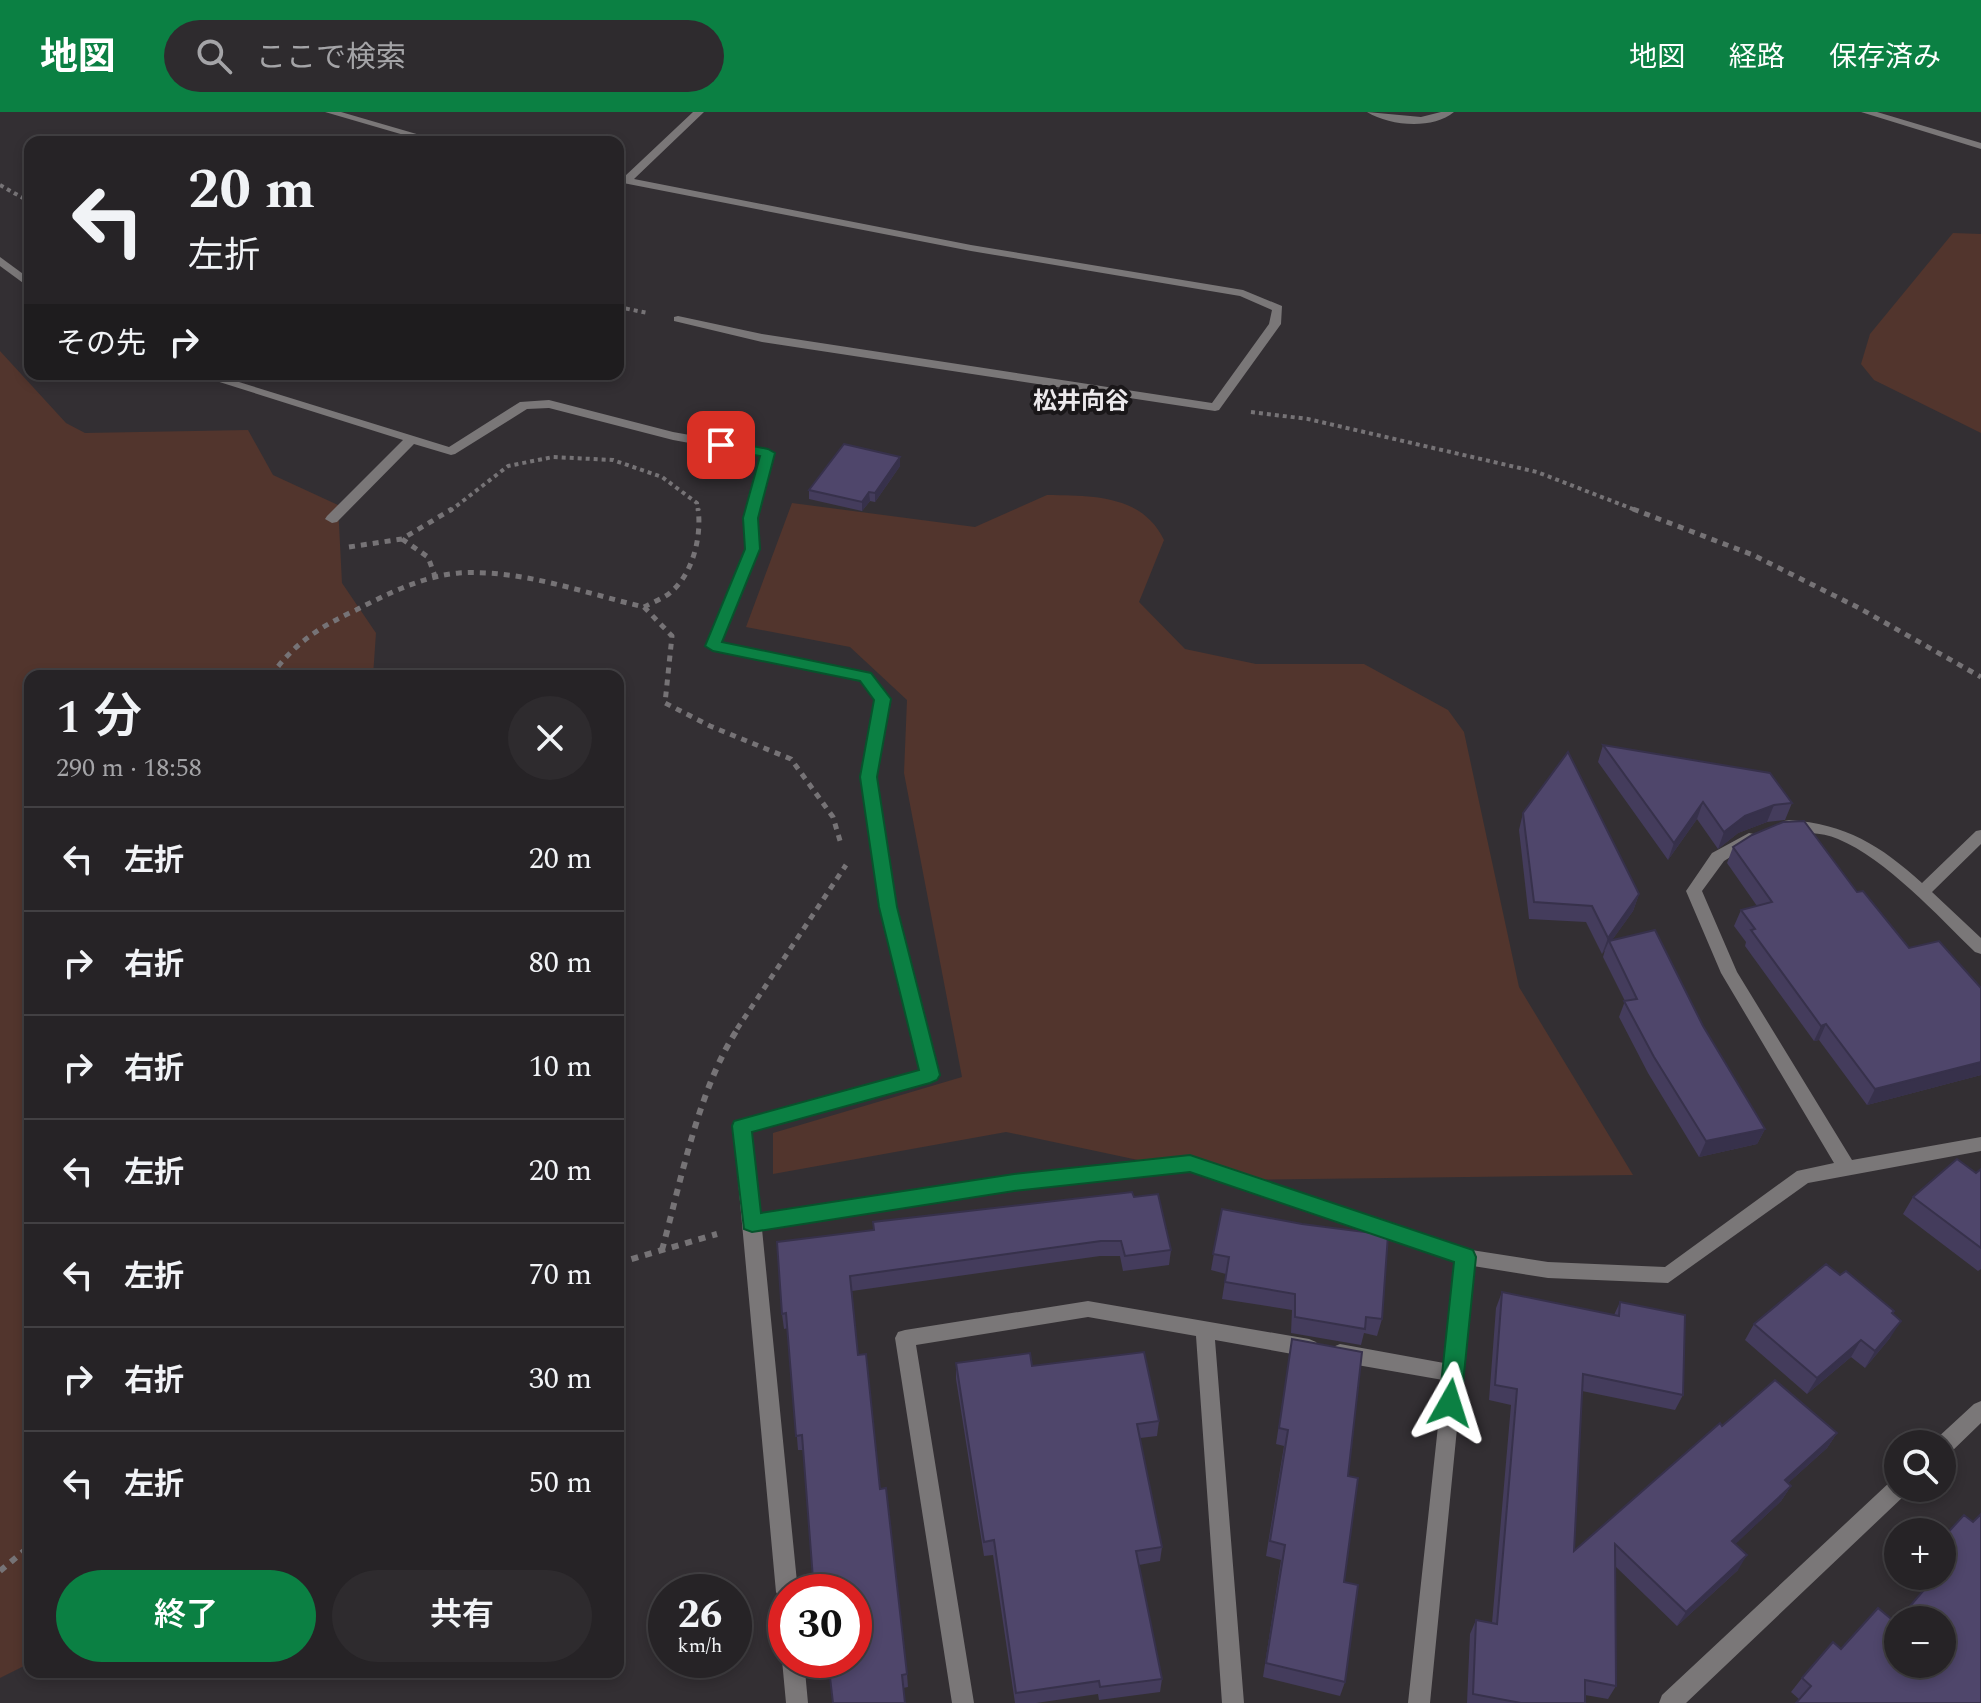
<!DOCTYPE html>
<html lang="ja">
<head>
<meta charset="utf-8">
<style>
  body { margin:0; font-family:Spectral,"Noto Sans JP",serif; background:#2e2b2e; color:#f1f3f6; height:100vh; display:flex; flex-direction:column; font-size:30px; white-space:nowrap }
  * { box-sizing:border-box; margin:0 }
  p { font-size:26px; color:#a4a4a7 }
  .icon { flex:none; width:44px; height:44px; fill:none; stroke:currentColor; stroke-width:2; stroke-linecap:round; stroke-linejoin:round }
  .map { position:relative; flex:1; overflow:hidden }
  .drawer { position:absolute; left:24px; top:558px; width:600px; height:1008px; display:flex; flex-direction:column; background:#262326; border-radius:16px; box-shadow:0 4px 12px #0003,0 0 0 2px #424043 }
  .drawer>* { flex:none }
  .top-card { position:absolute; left:24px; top:24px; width:600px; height:244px; border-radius:16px; box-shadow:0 4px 12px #0003,0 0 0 2px #424043; background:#262326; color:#f1f3f6; overflow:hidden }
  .buttons { position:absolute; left:1884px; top:1318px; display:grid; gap:16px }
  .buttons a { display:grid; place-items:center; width:72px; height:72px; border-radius:50%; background:#262326; box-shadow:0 4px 12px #0003,0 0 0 2px #424043; font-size:40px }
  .speed { position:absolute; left:648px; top:1462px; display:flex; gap:16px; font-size:40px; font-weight:700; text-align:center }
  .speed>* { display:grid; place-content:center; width:104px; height:104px; border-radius:50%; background:#262326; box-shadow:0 4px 12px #0003,0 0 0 2px #424043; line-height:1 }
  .speed small { font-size:20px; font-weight:400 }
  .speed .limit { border:12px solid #d22; background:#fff; color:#111 }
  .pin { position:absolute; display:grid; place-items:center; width:68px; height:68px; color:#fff; margin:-34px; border-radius:16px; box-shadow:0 4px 12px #0006 }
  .me { position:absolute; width:88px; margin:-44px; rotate:6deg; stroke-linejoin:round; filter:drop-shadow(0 0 6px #0008) }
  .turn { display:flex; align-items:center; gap:28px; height:168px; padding:0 32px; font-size:36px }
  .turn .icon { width:104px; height:104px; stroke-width:2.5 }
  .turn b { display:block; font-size:56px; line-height:68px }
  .then { display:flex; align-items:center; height:76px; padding:0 32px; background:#0003; gap:16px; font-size:30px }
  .round { display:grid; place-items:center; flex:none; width:84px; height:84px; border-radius:42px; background:#2e2b2e }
  .head { display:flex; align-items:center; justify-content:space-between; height:136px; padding:0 32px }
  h1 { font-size:48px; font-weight:600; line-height:60px }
  .cta { display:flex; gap:16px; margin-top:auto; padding:16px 32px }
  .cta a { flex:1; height:92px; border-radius:48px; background:#0b8043; color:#fff; font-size:32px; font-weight:600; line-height:92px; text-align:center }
  .cta a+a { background:#2e2b2e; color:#f1f3f6 }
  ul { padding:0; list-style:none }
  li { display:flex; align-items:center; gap:24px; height:104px; padding:0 32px; border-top:2px solid #424043 }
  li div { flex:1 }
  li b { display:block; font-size:30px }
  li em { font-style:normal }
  header { display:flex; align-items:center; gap:48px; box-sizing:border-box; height:112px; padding:0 40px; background:#0b8043; color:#fff }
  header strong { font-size:38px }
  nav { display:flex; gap:44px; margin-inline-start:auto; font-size:28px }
  .search { width:560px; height:72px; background:#2e2b2e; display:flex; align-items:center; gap:20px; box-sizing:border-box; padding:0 28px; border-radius:44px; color:#a4a4a7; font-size:30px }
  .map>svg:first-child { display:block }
  .green { fill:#52352d }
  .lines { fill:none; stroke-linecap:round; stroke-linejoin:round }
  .path-far2 { stroke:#767376; stroke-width:4; stroke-dasharray:4 4; stroke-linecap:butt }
  .path-far1 { stroke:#767376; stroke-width:5; stroke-dasharray:6 6; stroke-linecap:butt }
  .path { stroke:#767376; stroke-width:6; stroke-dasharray:7 7; stroke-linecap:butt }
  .street { fill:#7a7778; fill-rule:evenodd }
  .wall { fill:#443c5c }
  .shaded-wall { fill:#37314b }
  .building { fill:#4f466b; stroke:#37314b; stroke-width:2 }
  .route { fill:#0b8043; stroke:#07532c; stroke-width:2 }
  .labels { text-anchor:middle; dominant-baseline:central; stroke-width:8; stroke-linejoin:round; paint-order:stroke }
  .far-neighbourhood-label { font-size:24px; font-weight:bold; fill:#ece9ec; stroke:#1a1719 }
</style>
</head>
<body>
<header>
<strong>地図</strong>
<div class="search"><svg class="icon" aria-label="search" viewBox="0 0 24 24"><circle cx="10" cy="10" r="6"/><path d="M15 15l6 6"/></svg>ここで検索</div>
<nav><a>地図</a><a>経路</a><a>保存済み</a></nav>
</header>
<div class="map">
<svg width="1981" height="1591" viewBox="0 0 1981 1591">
  <rect width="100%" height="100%" fill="#332f33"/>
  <!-- green -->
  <g class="green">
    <path d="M1953 121 1981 122V321L1874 268 1861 252 1870 222Z"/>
    <path d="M0 239 66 311 85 321 248 318 273 363 338 393 342 471 376 521 373 564H30V1551L0 1566Z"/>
    <path d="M1047 383C1091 384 1142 382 1164 428L1139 490 1185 537 1256 552H1364L1448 598 1464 620 1519 875 1633 1063 1232 1068 1006 1020 773 1062V1021L962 965 904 661 907 588 850 535 746 515 792 391 975 415Z"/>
  </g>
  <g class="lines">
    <!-- path-far2 -->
    <g class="path-far2">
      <path d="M0 73 30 90"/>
      <path d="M618 195 648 201"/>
      <path d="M1251 300 1308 307 1537 360 1638 399"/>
      <path d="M450 399 508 354 553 345 613 348 662 365 697 391 698 399"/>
    </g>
    <!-- path-far1 -->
    <g class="path-far1">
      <path d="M1633 397 1753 443 1859 496 1981 565"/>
      <path d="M402 427 428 445 436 467"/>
      <path d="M349 435 402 427 452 397"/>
      <path d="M644 495 672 524 665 591 710 614 791 647 833 705 841 732"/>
      <path d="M271 564C293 532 321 514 356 498 387 482 423 464 459 461 521 457 584 481 644 495 653 490 665 486 672 479 693 461 702 423 698 397"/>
      <path d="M737 917 846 753"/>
    </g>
    <!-- path -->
    <g class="path">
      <path d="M662 1138C681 1069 699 974 739 915"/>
      <path d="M618 1151 717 1122"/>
      <path d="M0 1459 30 1434"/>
    </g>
    <!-- street -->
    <g class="street">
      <path d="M325 0H341L444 30H428Z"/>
      <path d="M693 0H704L634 67 971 133 1243 178 1282 194 1281 212 1219 298 1215 299 762 230 674 209V205L678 204 762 222 1212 291 1269 212 1272 198 1240 184 971 139 618 70V64L624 65Z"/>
      <path d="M1367 0 1421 5 1441 0H1454C1432 18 1390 14 1367 0Z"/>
      <path d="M1861 0H1877L1981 31V37Z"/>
      <path d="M0 145 30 167V176L0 154Z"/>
      <path d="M194 262H213L449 335 520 290 549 288 673 320 768 337 774 341 758 406 760 437 721 531 870 561 889 587 877 665 896 795 939 963 936 968 930 970 751 1019 760 1102 1014 1063 1190 1045 1465 1137 1548 1150 1665 1155 1797 1059 1834 1051 1721 861 1686 779 1712 741 1749 721 1754 722 1757 726 1754 730 1724 749 1702 779 1737 860 1852 1048 1981 1025V1039L1808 1071 1668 1171 1548 1166 1473 1154 1430 1591H1408L1443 1268 1340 1250 1333 1247 1330 1241 1333 1235 1340 1232 1444 1251 1455 1150 1190 1059 1014 1077 762 1117 798 1480H786V1490L780 1487 776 1480 733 1014 736 1009 742 1007 920 959 880 795 861 665 875 587 860 568 713 538 706 534 746 437 744 406 761 344 673 328 549 296 527 297 455 342 451 343 414 332 337 410 332 411 325 407 327 404 403 328Z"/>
      <path d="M1789 708C1846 712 1880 733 1922 771L1976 719 1981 718V732L1932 780 1981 826V842L1975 840C1938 804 1886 747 1838 727 1820 719 1802 722 1784 717L1781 713 1784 709Z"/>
      <path d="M1088 1189 1309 1227 1316 1230 1319 1236 1316 1242 1309 1245 1215 1228 1244 1591H1222L1196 1224 1088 1205 916 1233 974 1591H952L895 1226 898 1220 905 1218Z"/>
      <path d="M1981 1289V1311L1949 1342 1942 1344V1332H1933L1935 1328 1974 1292Z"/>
      <path d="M1898 1366V1376H1908L1905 1383 1686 1591H1659L1662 1583 1891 1369Z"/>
      <path d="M786 1540V1548H804L808 1591H786L782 1548Z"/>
    </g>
  </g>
  <!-- wall -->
  <g class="wall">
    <path d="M900 354 875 390 870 389 862 399 809 387V378Z"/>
    <path d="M1603 633 1792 691 1785 708 1767 710 1738 721 1718 737 1697 707 1668 748 1598 650Z"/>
    <path d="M1523 701 1639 782 1633 799 1612 828 1703 914 1765 1017 1757 1032 1699 1045 1648 961 1619 905 1625 889 1603 845 1605 838 1602 842 1586 810 1529 807 1519 718Z"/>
    <path d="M1733 735 1857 780 1909 836 1981 876V963L1867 993 1819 928 1814 929 1745 834 1746 830 1734 814 1741 798 1757 794 1727 751Z"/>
    <path d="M1981 1057V1157L1978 1159 1903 1102 1913 1085 1976 1061Z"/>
    <path d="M1134 1085 1171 1138 1169 1153 1123 1159 1120 1144H1100L852 1179 858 1243 907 1562 908 1575 903 1576 803 1338H798L788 1216 784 1217 782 1202 777 1130Z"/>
    <path d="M1222 1097 1382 1207 1377 1224 1364 1221 1361 1233 1291 1221 1292 1198 1222 1187 1226 1162 1211 1158Z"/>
    <path d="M1840 1163 1894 1199 1893 1202 1890 1226 1865 1256 1851 1245 1807 1282 1745 1228 1754 1212Z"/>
    <path d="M1502 1180 1614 1203 1620 1190 1683 1283 1675 1298 1582 1279 1574 1439 1722 1314 1837 1321 1827 1336 1788 1371 1791 1374 1781 1389 1735 1432 1738 1458 1677 1514 1615 1454 1616 1574 1608 1587 1585 1583V1591H1467L1470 1522 1476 1508 1492 1511 1511 1293 1489 1288 1496 1196Z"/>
    <path d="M1292 1227 1348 1364 1344 1470 1345 1570 1340 1584 1263 1565 1281 1448 1266 1444 1284 1334 1276 1332Z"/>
    <path d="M956 1251 1159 1309 1157 1324 1140 1326 1162 1435 1160 1449 1139 1453 1162 1567 1160 1580 1099 1588 1098 1582 1036 1591H1015L993 1443 984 1444 956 1267Z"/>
    <path d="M1964 1403 1981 1591 1799 1587 1791 1580 1802 1566 1841 1537 1896 1511 1935 1464H1942V1427Z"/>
  </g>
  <!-- shaded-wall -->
  <g class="shaded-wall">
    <path d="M900 345V354L875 390V381Z"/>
    <path d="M869 380 870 389 862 399V390Z"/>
    <path d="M1703 690 1697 707 1668 748 1674 731Z"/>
    <path d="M1774 693 1767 710 1738 721 1718 737 1724 720 1745 704Z"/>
    <path d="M1639 782 1633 799 1610 831 1609 829 1605 838 1602 842 1608 826Z"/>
    <path d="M1826 912 1819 928 1814 929 1821 914Z"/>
    <path d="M1981 950V963L1867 993 1875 977Z"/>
    <path d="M1765 1017 1757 1032 1699 1045 1706 1029Z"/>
    <path d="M1901 1209 1890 1226 1865 1256 1875 1239Z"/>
    <path d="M1861 1228 1851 1245 1807 1282 1817 1266Z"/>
    <path d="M1837 1321 1827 1336 1775 1383 1785 1368Z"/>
    <path d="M1791 1374 1781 1389 1723 1444 1732 1429Z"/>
    <path d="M1747 1443 1738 1458 1677 1514 1686 1500Z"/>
  </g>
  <!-- building -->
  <g class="building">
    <path d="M844 332 900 345 875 381 869 380 862 390 809 378Z"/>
    <path d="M1603 633 1770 661 1792 691 1774 693 1745 704 1724 720 1703 690 1674 731Z"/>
    <path d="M1568 640 1639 782 1608 826 1592 794 1534 790 1523 701Z"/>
    <path d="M1804 709 1857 780 1863 779 1909 836 1939 829 1981 876V950L1875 977 1826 912 1821 914 1751 818 1755 817 1741 798 1772 790 1733 735 1752 723 1783 710Z"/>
    <path d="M1655 818 1703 914 1765 1017 1706 1029 1654 945 1624 889 1637 887 1609 829Z"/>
    <path d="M1957 1047 1976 1061 1981 1057V1136L1913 1085Z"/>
    <path d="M1132 1080 1134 1085 1158 1082 1171 1138 1125 1144 1121 1129H1101L850 1164 858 1243 866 1242 880 1377 886 1376 907 1562 902 1563 905 1591H833L828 1548H854V1480H814L802 1323 796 1324 786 1201 782 1202 777 1130 874 1118 873 1110Z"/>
    <path d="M1222 1097 1302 1112 1388 1123 1382 1207 1366 1205 1365 1217 1295 1205V1182L1225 1170 1229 1145 1213 1142Z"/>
    <path d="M1826 1152 1840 1163 1846 1159 1894 1199 1892 1201 1901 1209 1875 1239 1861 1228 1817 1266 1754 1212Z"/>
    <path d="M1502 1180 1619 1204 1620 1190 1685 1203 1683 1283 1583 1262 1574 1439 1720 1311 1722 1314 1775 1268 1837 1321 1785 1368 1791 1374 1732 1429 1747 1443 1686 1500 1615 1432 1616 1574 1585 1568V1591H1521L1473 1582 1476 1508 1497 1512 1517 1277 1495 1273Z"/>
    <path d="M1292 1227 1362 1240 1348 1364 1358 1366 1344 1470 1358 1473 1345 1570 1266 1551 1285 1433 1270 1429 1288 1318 1279 1316Z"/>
    <path d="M1144 1240 1159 1309 1137 1312 1162 1435 1136 1439 1162 1567 1100 1575 1099 1569 1016 1581 994 1428 984 1430 956 1251 1030 1241 1032 1254Z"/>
    <path d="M1981 1402V1591H1796L1811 1574 1802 1566 1833 1530 1841 1537 1878 1496 1896 1511 1898 1508V1552H1942V1508H1898L1936 1464H1942V1458L1949 1450 1942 1444V1427L1964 1403 1973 1410Z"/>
  </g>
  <!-- route -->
  <path class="route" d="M721 328 768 337 775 341 758 406 760 437 722 530 871 561 891 587 877 665 897 795 940 963 937 968 930 971 752 1020 761 1101 1014 1062 1190 1043 1473 1138 1476 1145 1461 1291 1458 1299 1450 1302 1442 1299 1439 1291 1454 1150 1190 1060 1014 1079 752 1120 744 1117 732 1014 734 1009 919 958 879 795 860 665 874 588 860 569 713 539 705 534 745 437 743 406 760 344 716 336 713 333Z"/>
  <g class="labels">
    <!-- far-neighbourhood labels -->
    <g class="far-neighbourhood-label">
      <text x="1081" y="290">松井向谷</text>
    </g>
  </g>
</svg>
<div class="buttons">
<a><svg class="icon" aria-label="search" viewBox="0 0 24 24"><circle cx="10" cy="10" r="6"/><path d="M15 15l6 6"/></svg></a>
<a>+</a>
<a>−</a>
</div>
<div class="speed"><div>26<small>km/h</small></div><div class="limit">30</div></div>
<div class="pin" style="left:721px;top:333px;background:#d93025"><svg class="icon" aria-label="arrive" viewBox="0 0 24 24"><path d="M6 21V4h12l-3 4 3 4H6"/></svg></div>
<svg class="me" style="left:1450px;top:1291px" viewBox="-20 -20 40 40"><path d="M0-17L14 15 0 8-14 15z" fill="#0b8043" stroke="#fff" stroke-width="4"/></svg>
<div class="top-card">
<div class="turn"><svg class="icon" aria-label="left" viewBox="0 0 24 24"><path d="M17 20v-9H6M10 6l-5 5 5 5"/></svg><div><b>20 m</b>左折</div></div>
<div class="then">その先<svg class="icon" aria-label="right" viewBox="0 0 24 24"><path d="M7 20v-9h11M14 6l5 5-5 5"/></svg></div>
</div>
<section class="drawer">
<div class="head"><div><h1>1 分</h1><p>290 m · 18:58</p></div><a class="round"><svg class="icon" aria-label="close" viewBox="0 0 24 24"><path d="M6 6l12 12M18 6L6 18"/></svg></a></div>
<ul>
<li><svg class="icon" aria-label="left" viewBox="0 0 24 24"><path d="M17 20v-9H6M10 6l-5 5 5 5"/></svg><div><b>左折</b></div><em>20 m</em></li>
<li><svg class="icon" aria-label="right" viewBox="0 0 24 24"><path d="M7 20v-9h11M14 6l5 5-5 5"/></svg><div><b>右折</b></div><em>80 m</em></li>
<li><svg class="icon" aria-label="right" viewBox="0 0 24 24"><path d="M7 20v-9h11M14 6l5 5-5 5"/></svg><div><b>右折</b></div><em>10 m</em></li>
<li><svg class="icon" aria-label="left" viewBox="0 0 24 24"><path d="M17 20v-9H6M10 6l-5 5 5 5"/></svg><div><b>左折</b></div><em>20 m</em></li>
<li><svg class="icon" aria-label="left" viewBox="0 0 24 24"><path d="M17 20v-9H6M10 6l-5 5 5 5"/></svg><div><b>左折</b></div><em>70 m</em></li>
<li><svg class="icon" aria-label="right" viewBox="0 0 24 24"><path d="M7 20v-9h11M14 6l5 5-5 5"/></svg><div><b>右折</b></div><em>30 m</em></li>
<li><svg class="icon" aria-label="left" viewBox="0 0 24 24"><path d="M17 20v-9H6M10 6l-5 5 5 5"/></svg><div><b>左折</b></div><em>50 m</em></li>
</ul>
<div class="cta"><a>終了</a><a>共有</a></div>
</section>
</div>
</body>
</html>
